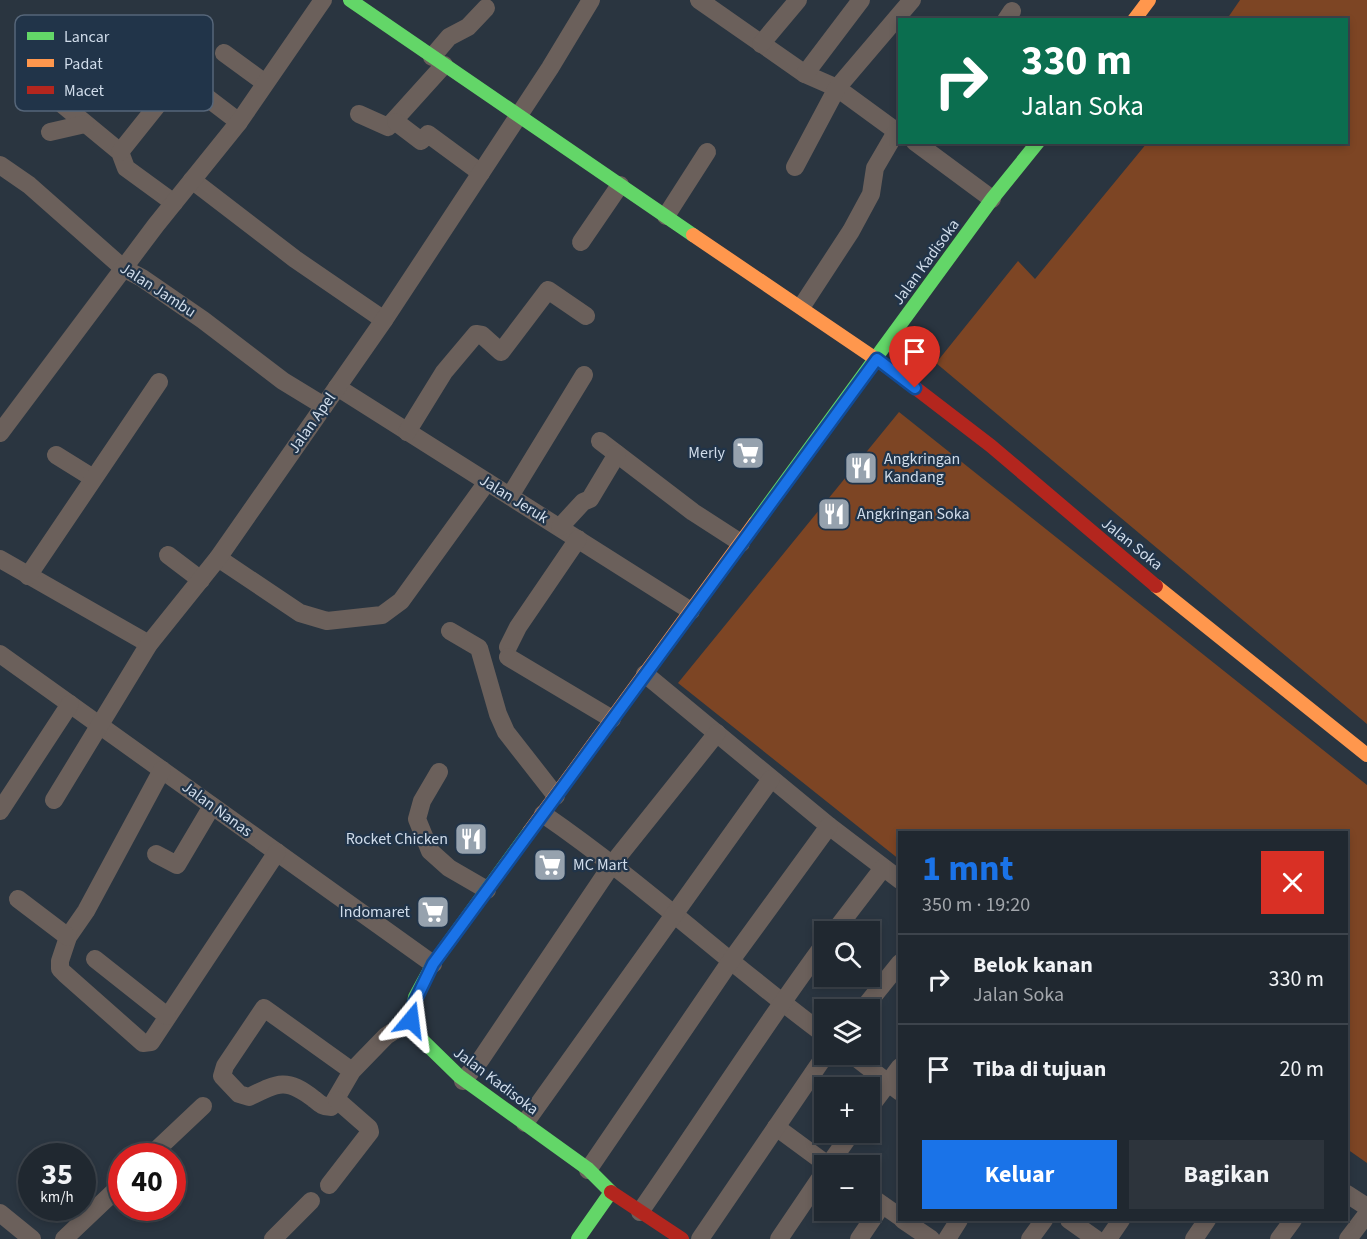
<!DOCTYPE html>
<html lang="id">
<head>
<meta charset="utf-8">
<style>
  body { margin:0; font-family:"Source Sans 3",sans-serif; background:#2d343c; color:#f1f3f6; height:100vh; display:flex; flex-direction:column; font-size:22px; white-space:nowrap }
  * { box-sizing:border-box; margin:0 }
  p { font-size:20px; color:#a2a6ab }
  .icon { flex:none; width:33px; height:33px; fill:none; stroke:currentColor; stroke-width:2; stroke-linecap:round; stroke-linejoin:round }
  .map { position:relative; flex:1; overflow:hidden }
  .details { position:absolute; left:898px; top:831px; width:450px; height:390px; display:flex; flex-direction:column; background:#202830; border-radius:0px; box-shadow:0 3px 9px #0003,0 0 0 2px #3d444c }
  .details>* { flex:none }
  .banner { position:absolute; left:898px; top:18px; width:450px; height:126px; border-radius:0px; box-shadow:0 3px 9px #0003,0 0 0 2px #3d444c; background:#0b6e4f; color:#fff; overflow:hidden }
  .tools { position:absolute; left:814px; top:921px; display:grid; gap:12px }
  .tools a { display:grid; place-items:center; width:66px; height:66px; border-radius:0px; background:#202830; box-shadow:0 3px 9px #0003,0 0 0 2px #3d444c; font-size:30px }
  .speed { position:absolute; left:18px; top:1143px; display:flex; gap:12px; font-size:30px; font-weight:700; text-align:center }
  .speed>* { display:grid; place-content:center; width:78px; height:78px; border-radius:50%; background:#202830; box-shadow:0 3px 9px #0003,0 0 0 2px #3d444c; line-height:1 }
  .speed small { font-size:15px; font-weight:400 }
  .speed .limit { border:9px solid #d22; background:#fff; color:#111 }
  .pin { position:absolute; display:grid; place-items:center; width:51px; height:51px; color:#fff; margin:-62px -26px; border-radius:50% 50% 50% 0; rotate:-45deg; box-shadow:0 0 6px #0007 }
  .pin .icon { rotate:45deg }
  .me { position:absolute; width:66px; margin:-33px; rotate:16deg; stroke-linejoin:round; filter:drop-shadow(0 0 4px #0008) }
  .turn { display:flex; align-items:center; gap:21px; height:126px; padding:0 24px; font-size:27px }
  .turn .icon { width:78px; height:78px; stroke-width:2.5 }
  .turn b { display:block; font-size:42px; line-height:51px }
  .round { display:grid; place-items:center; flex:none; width:63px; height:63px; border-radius:0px; background:#2d343c }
  .summary { display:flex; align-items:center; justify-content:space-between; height:102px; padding:0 24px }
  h1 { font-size:36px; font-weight:700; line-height:45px; color:#1a73e8 }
  .cta { display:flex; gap:12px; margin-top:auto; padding:12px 24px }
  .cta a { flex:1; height:69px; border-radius:0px; background:#1a73e8; color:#fff; font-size:24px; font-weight:700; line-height:69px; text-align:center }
  .cta a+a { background:#2d343c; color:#f1f3f6 }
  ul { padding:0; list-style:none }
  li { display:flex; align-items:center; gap:18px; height:90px; padding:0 24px; border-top:2px solid #3d444c }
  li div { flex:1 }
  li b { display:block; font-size:22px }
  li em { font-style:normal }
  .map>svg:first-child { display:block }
  .green { fill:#7d4524 }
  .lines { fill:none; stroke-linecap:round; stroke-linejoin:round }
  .street { stroke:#6b605b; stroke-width:18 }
  .fast { stroke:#63d668; stroke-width:14 }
  .slow { stroke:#ff974d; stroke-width:14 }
  .jam { stroke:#b3261e; stroke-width:14 }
  .route-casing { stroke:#114b97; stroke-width:15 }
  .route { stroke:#1a73e8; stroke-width:10 }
  .labels { text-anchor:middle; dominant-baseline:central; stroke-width:4.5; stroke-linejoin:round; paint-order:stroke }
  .street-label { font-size:16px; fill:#d0dcea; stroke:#213449 }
  .poi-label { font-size:16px; fill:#d0dcea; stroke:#213449; text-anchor:end }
  .key { fill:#213449; stroke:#566679; stroke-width:1.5 }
  .key-label { font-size:16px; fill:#d0dcea }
</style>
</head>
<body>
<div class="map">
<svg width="1367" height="1239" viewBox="0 0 1367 1239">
  <rect width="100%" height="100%" fill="#2a3540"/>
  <!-- green -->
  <g class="green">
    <path d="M1240 0H1367V724L936 363 1018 261 1035 279 1147 143 1347 142V20L1227 19Z"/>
    <path d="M899 412 1367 785V1163L1347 1149V832H900V860L678 683Z"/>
  </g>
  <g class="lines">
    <!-- street -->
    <g class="street">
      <path d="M699 0 805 74 837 88 900 134"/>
      <path d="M1006 20 1012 11"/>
      <path d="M761 44 798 0"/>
      <path d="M224 53 265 83"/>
      <path d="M432 57 449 37 468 27 486 8"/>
      <path d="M805 74 861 0"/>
      <path d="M51 95 120 152 126 168 174 203"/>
      <path d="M359 114 388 127 444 65"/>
      <path d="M396 122 421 141 428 134 481 173"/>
      <path d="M50 132 85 124"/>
      <path d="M915 142 992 199"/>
      <path d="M120 152 180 77 239 122"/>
      <path d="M0 165 29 185 123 268 142 278 203 320 283 381 324 406"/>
      <path d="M795 167 837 88 912 0"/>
      <path d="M192 180 295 259 384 320"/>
      <path d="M666 216 707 152"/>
      <path d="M581 242 620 185"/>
      <path d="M802 306 851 231 871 194 875 168 896 132"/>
      <path d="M337 387 691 611"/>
      <path d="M407 432 444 372 476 334 482 335 501 352 548 290 586 316"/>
      <path d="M0 433 156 225 239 122 323 0"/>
      <path d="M600 441 693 512 741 543"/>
      <path d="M56 455 93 478"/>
      <path d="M510 496 584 375"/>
      <path d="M560 527 583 502 590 499 617 454"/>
      <path d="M168 555 201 580"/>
      <path d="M218 558 300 613 327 621 382 615 401 601 487 482"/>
      <path d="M0 559 149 644"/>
      <path d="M28 576 159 382"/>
      <path d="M450 631 479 648 498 714 506 732 556 796"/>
      <path d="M508 647 518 627 578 539"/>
      <path d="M0 654 433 964"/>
      <path d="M508 657 612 719"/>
      <path d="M645 674 829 826 900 880"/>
      <path d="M162 770 86 911 68 937 60 961V969L65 974 143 1043 151 1042 277 852"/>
      <path d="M439 772 422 801 417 819 430 851 449 868 487 890"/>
      <path d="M54 800 149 644 218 558 384 320 550 68 591 0"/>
      <path d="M0 811 70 704"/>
      <path d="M543 814C642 882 729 964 825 1035"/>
      <path d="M156 854 177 865 212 806"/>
      <path d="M18 899 68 937"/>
      <path d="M834 932 883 868"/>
      <path d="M95 959 167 1016"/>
      <path d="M862 1010 900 963"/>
      <path d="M851 1054 900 1092"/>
      <path d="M352 1071 264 1008 225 1066 222 1076 239 1094 249 1097C279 1082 287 1078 314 1099 320 1104 323 1107 331 1107L352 1071 386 1036 411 1020"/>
      <path d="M463 1081 481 1059 613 863 717 733"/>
      <path d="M870 1107 900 1067"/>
      <path d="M525 1123 771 779"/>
      <path d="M776 1127 829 1166"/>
      <path d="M150 1156 203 1106"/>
      <path d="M828 1166 852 1132"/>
      <path d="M588 1170 732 959 829 826"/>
      <path d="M329 1185 370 1132 369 1128 337 1100"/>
      <path d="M1347 1194 1367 1207"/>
      <path d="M870 1196 900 1217"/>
      <path d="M640 1212C702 1123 760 1031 825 943"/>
      <path d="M0 1213 32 1239"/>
      <path d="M903 1220 931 1239"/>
      <path d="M1069 1220 1096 1239"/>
      <path d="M64 1239 122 1184"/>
      <path d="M273 1239 311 1201"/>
      <path d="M700 1239 826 1054"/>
      <path d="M779 1239 825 1171"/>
      <path d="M859 1239 882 1205"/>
      <path d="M947 1239 959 1220"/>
      <path d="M1030 1239 1044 1220"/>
      <path d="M1108 1239 1121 1220"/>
      <path d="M1194 1239 1207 1220"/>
      <path d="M1279 1239 1293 1220"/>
      <path d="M1348 1239 1367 1214"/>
    </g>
    <!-- fast -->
    <g class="fast">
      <path d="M350 0 693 235"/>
      <path d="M755 523 992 199 1038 142"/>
      <path d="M529 832 433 964 415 997 411 1019 418 1036 459 1076 588 1169 611 1192 578 1239"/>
    </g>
    <!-- slow -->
    <g class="slow">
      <path d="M1134 20 1149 0"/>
      <path d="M693 235 892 370"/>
      <path d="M1156 586 1367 755"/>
      <path d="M529 832 755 523"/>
    </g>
    <!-- jam -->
    <g class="jam">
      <path d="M892 370 991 446 1156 586"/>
      <path d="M611 1192 682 1239"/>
    </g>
  </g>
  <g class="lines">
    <defs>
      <path id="route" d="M411 1020 414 1003 433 964 877 359 915 388"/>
    </defs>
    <!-- route casing -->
    <use href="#route" class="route-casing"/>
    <!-- route -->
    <use href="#route" class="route"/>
  </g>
  <!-- icons -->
  <defs>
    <symbol id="supermarket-square" viewBox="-11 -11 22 22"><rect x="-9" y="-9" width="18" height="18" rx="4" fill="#96a2ae" stroke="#213449"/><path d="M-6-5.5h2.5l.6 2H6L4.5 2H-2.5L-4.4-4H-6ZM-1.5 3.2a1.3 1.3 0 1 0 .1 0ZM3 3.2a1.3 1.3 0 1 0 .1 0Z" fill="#fff"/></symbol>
    <symbol id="restaurant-square" viewBox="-11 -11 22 22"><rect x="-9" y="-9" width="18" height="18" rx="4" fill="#96a2ae" stroke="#213449"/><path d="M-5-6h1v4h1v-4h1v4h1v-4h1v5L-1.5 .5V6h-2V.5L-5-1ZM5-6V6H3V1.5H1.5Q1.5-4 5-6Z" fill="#fff"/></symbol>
  </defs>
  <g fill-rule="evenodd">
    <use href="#supermarket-square" x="729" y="434" width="38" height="38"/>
    <use href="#restaurant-square" x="842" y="449" width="38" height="38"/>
    <use href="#restaurant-square" x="815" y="495" width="38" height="38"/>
    <use href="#restaurant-square" x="452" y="820" width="38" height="38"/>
    <use href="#supermarket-square" x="531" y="846" width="38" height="38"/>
    <use href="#supermarket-square" x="414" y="893" width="38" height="38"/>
  </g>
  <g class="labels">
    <!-- street labels -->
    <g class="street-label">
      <text transform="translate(926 262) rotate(-54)">Jalan Kadisoka</text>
      <text transform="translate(158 290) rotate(33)">Jalan Jambu</text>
      <text transform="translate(312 423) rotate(-55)">Jalan Apel</text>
      <text transform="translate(514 499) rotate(32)">Jalan Jeruk</text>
      <text transform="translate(1132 544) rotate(39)">Jalan Soka</text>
      <text transform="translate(217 809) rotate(36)">Jalan Nanas</text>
      <text transform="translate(496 1081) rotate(37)">Jalan Kadisoka</text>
    </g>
    <!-- poi labels -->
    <g class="poi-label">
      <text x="725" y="453">Merly</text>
      <text x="884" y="459" text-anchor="start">Angkringan<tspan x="884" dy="18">Kandang</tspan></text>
      <text x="857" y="514" text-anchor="start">Angkringan Soka</text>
      <text x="448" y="839">Rocket Chicken</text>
      <text x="573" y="865" text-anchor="start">MC Mart</text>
      <text x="410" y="912">Indomaret</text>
    </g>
  </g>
  <!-- legend -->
  <rect x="15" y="15" width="198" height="96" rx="9" class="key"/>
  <rect x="27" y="32" width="27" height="8" fill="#63d668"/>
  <rect x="27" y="59" width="27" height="8" fill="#ff974d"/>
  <rect x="27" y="86" width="27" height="8" fill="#b3261e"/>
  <g class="key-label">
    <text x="64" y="42">Lancar</text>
    <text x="64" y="69">Padat</text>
    <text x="64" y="96">Macet</text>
  </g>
</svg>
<div class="tools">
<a><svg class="icon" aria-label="search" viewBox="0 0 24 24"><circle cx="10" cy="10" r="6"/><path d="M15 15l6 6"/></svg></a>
<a><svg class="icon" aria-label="layers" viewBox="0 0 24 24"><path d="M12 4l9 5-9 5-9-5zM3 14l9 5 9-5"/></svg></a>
<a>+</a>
<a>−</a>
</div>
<div class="speed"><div>35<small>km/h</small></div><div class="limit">40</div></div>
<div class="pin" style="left:915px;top:388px;background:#d93025"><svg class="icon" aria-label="arrive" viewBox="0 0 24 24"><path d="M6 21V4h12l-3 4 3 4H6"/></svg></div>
<svg class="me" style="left:411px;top:1020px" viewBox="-20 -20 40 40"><path d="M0-17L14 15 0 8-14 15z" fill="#1a73e8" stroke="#fff" stroke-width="4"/></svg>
<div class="banner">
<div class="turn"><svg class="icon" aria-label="right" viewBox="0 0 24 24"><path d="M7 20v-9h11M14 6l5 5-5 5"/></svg><div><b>330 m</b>Jalan Soka</div></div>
</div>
<section class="details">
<div class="summary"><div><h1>1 mnt</h1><p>350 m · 19:20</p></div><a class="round" style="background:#d93025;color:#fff"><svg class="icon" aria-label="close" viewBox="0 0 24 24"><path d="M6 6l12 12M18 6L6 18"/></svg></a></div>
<ul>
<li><svg class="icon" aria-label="right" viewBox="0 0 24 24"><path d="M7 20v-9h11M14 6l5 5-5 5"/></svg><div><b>Belok kanan</b><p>Jalan Soka</p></div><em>330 m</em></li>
<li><svg class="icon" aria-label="arrive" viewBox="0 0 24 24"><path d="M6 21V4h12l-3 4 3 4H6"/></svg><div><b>Tiba di tujuan</b></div><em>20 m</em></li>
</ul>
<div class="cta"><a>Keluar</a><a>Bagikan</a></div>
</section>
</div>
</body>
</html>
